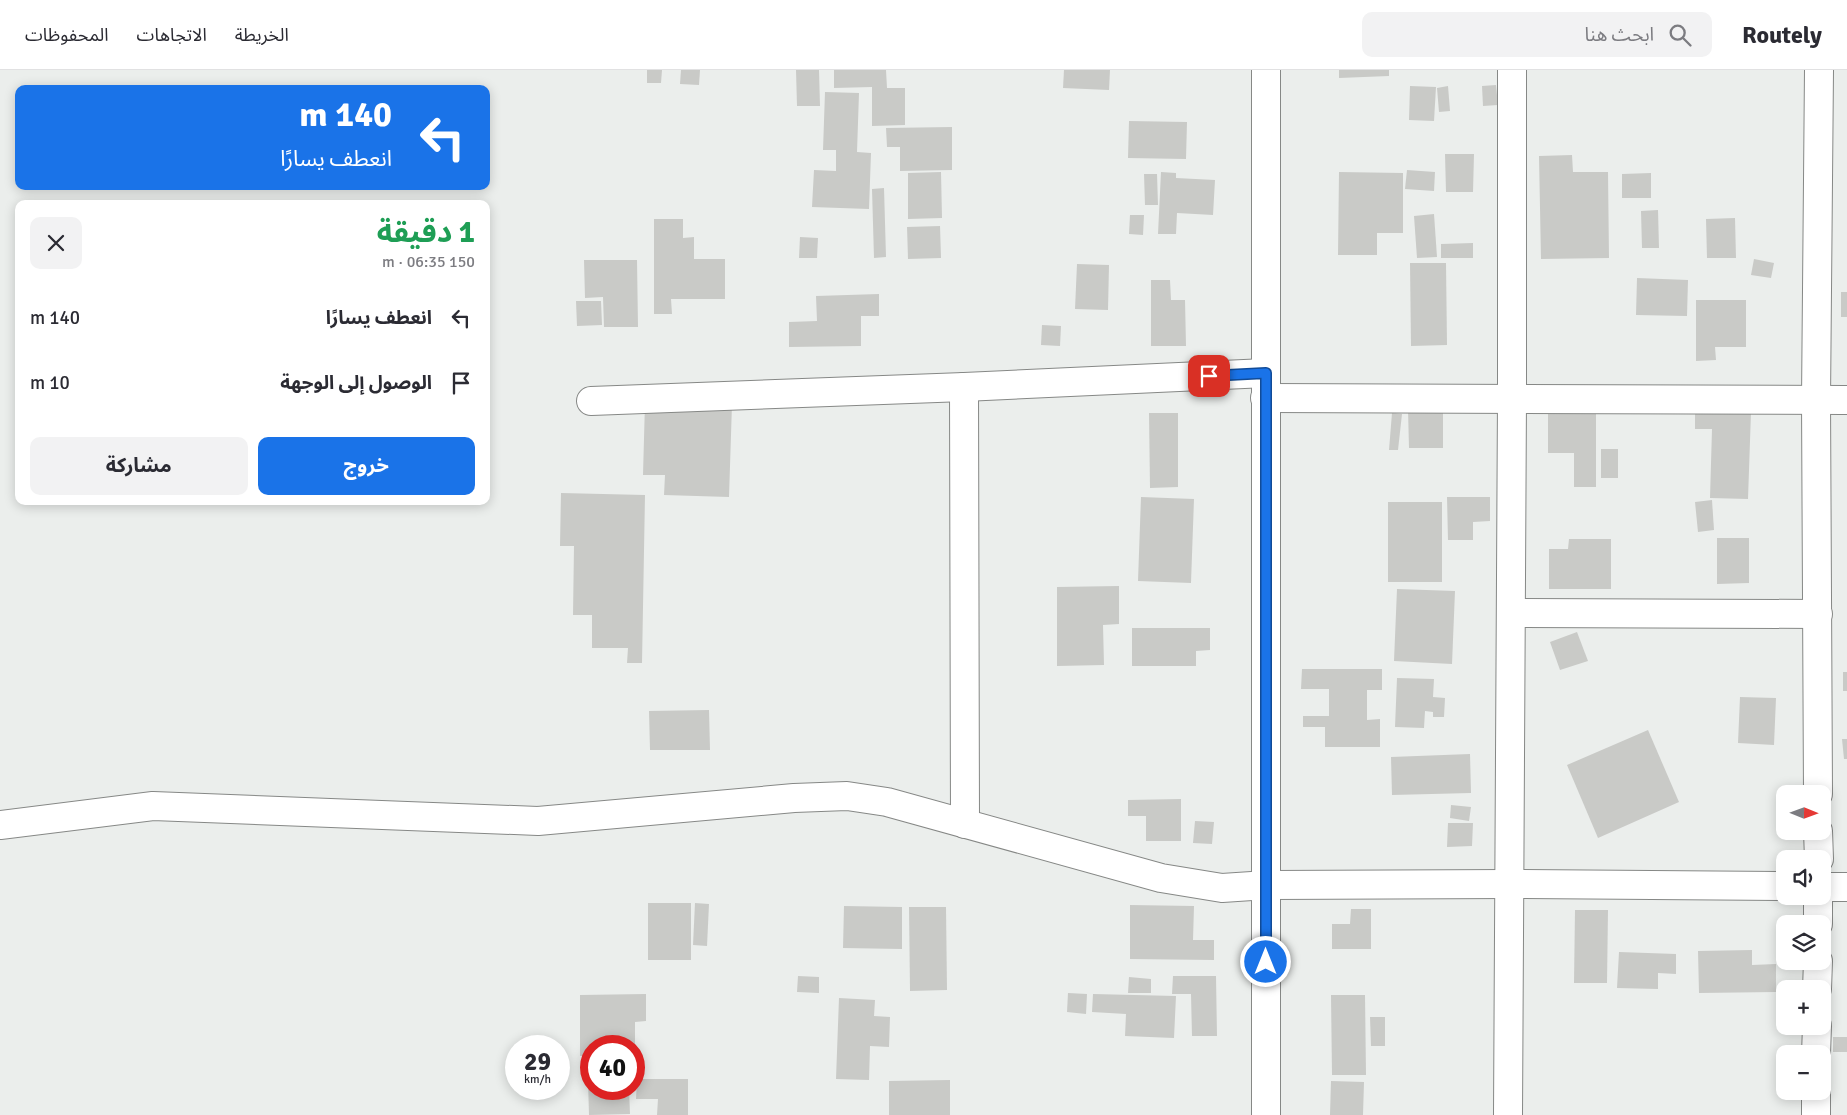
<!DOCTYPE html>
<html lang="ar">
<head>
<meta charset="utf-8">
<style>
  body { margin:0; font-family:Signika,"Noto Sans Arabic",sans-serif; background:#f2f2f3; color:#2b2b33; direction:rtl; height:100vh; display:flex; flex-direction:column; font-size:19px; white-space:nowrap }
  * { box-sizing:border-box; margin:0 }
  p { font-size:16px; color:#7c7c81 }
  .icon { flex:none; width:28px; height:28px; fill:none; stroke:currentColor; stroke-width:2; stroke-linecap:round; stroke-linejoin:round }
  .map { position:relative; flex:1; overflow:hidden; direction:ltr }
  .side { position:absolute; left:15px; top:130px; width:475px; height:305px; display:flex; flex-direction:column; background:#fff; border-radius:10px; box-shadow:0 2px 12px #0003; direction:rtl }
  .side>* { flex:none }
  .hud { position:absolute; left:15px; top:15px; width:475px; height:105px; border-radius:10px; box-shadow:0 2px 12px #0003; direction:rtl; background:#1a73e8; color:#fff; overflow:hidden }
  .needle { width:32px; rotate:91deg }
  .tools { position:absolute; left:1776px; top:715px; display:grid; gap:10px }
  .tools a { display:grid; place-items:center; width:55px; height:55px; border-radius:10px; background:#fff; box-shadow:0 2px 12px #0003; font-size:25px }
  .speed { position:absolute; left:505px; top:965px; display:flex; gap:10px; font-size:25px; font-weight:700; text-align:center }
  .speed>* { display:grid; place-content:center; width:65px; height:65px; border-radius:50%; background:#fff; box-shadow:0 2px 12px #0003; line-height:1 }
  .speed small { font-size:12px; font-weight:400 }
  .speed .limit { border:8px solid #d22; background:#fff; color:#111 }
  .pin { position:absolute; display:grid; place-items:center; width:42px; height:42px; color:#fff; margin:-21px; border-radius:10px; box-shadow:0 2px 8px #0006 }
  .me { position:absolute; width:55px; margin:-28px; rotate:0deg; stroke-linejoin:round; filter:drop-shadow(0 0 4px #0008) }
  .turn { display:flex; align-items:center; gap:18px; height:105px; padding:0 15px; font-size:22px }
  .turn .icon { width:65px; height:65px; stroke-width:2.5 }
  .turn b { display:block; font-size:35px; line-height:42px }
  .round { display:grid; place-items:center; flex:none; width:52px; height:52px; border-radius:10px; background:#f2f2f3 }
  .summary { display:flex; align-items:center; justify-content:space-between; height:85px; padding:0 15px }
  h1 { font-size:30px; font-weight:700; line-height:38px; color:#1e9e55 }
  .action { display:flex; gap:10px; margin-top:auto; padding:10px 15px }
  .action a { flex:1; height:58px; border-radius:10px; background:#1a73e8; color:#fff; font-size:20px; font-weight:700; line-height:58px; text-align:center }
  .action a+a { background:#f2f2f3; color:#2b2b33 }
  ul { padding:0; list-style:none }
  li { display:flex; align-items:center; gap:15px; height:65px; padding:0 15px }
  li div { flex:1 }
  li b { display:block; font-size:19px }
  li em { font-style:normal }
  header { display:flex; align-items:center; gap:30px; box-sizing:border-box; height:70px; padding:0 25px; background:#fff; border-bottom:1px solid #e1e1e2 }
  header strong { font-size:24px }
  nav { display:flex; gap:28px; margin-inline-start:auto; font-size:18px }
  .search { width:350px; height:45px; background:#f2f2f3; display:flex; align-items:center; gap:12px; box-sizing:border-box; padding:0 18px; border-radius:10px; color:#7c7c81; font-size:19px }
  .map>svg:first-child { display:block }
  .building { fill:#c9cac7 }
  .lines { fill:none; stroke-linecap:round; stroke-linejoin:round }
  .minor-casing { stroke:#868886; stroke-width:30 }
  .tertiary-casing { stroke:#868886; stroke-width:30 }
  .minor { stroke:#fff; stroke-width:28 }
  .tertiary { stroke:#fff; stroke-width:28 }
  .route-casing { stroke:#114b97; stroke-width:12 }
  .route { stroke:#1a73e8; stroke-width:9 }
</style>
</head>
<body>
<header>
<strong>Routely</strong>
<div class="search"><svg class="icon" aria-label="search" viewBox="0 0 24 24"><circle cx="10" cy="10" r="6"/><path d="M15 15l6 6"/></svg>ابحث هنا</div>
<nav><a>الخريطة</a><a>الاتجاهات</a><a>المحفوظات</a></nav>
</header>
<div class="map">
<svg width="1847" height="1045" viewBox="0 0 1847 1045">
  <rect width="100%" height="100%" fill="#ebeeec"/>
  <!-- building -->
  <g class="building">
    <path d="M647 0H662L661 13H647Z"/>
    <path d="M681 0H700L699 15 680 14Z"/>
    <path d="M796 0H819L820 36H797Z"/>
    <path d="M834 0H886L887 18H905V55L872 56V17L834 18Z"/>
    <path d="M1064 0H1110L1109 20 1063 18Z"/>
    <path d="M1339 0H1389V6L1339 8Z"/>
    <path d="M1496 15 1498 35 1483 36 1482 16Z"/>
    <path d="M1410 16 1436 17 1434 51 1409 50Z"/>
    <path d="M1448 16 1450 41 1439 42 1437 18Z"/>
    <path d="M825 22 859 23 857 82 871 83 869 139 812 137 814 100 836 101V80H823Z"/>
    <path d="M1129 51 1187 52 1186 89 1128 88Z"/>
    <path d="M952 57V100L900 101V77H887L886 58Z"/>
    <path d="M1445 84H1474L1473 122H1446Z"/>
    <path d="M1572 85 1573 102H1608L1609 188 1541 189 1539 86Z"/>
    <path d="M1407 100 1435 102 1434 121 1405 119Z"/>
    <path d="M941 102 942 148 908 149V103Z"/>
    <path d="M1161 102 1176 103V108L1215 110 1213 145 1177 143 1176 164H1158Z"/>
    <path d="M1339 102 1403 103V163H1377V185H1338Z"/>
    <path d="M1651 103V128H1622V104Z"/>
    <path d="M1144 104H1157L1158 135H1145Z"/>
    <path d="M884 118 886 187 874 188 872 119Z"/>
    <path d="M1658 140 1659 178H1642L1641 141Z"/>
    <path d="M1434 144 1437 187 1417 188 1414 146Z"/>
    <path d="M1130 145H1144L1143 165 1129 164Z"/>
    <path d="M1735 148 1736 188H1707L1706 149Z"/>
    <path d="M654 149H683V168L694 167V189H725V229H671L672 244H654Z"/>
    <path d="M940 156 941 188 908 189 907 157Z"/>
    <path d="M800 167 818 168 817 188H799Z"/>
    <path d="M1473 173V188H1441V174Z"/>
    <path d="M1754 189 1774 193 1771 208 1751 205Z"/>
    <path d="M584 190H637L638 257H604L603 227 585 228Z"/>
    <path d="M1410 193H1446L1447 275 1411 276Z"/>
    <path d="M1077 194 1109 195 1108 240 1075 239Z"/>
    <path d="M1637 208 1688 210 1687 246 1636 245Z"/>
    <path d="M1151 210H1170L1171 230H1185L1186 276H1151Z"/>
    <rect x="1841" y="222" width="6" height="25"/>
    <path d="M879 224V246H861V276L789 277V252L817 251 816 226Z"/>
    <path d="M1696 230H1746V277H1715L1716 290 1696 291Z"/>
    <path d="M576 231H601L602 255 577 256Z"/>
    <path d="M1042 255 1061 256 1060 276 1041 275Z"/>
    <path d="M645 332 732 334 729 427 664 425 665 405H643Z"/>
    <path d="M1408 339H1443V378H1409Z"/>
    <path d="M1695 340 1751 342 1748 429 1710 428 1712 359H1695Z"/>
    <path d="M1548 341H1596V417H1574V383H1548Z"/>
    <path d="M1149 343H1178V417L1150 418Z"/>
    <path d="M1392 343 1402 344 1398 380H1389Z"/>
    <rect x="1601" y="379" width="17" height="29"/>
    <path d="M561 423 645 425 642 593H627L628 578H592V545H573L574 476H560Z"/>
    <path d="M1141 427 1194 429 1191 513 1138 511Z"/>
    <path d="M1447 427H1490V451L1473 452V470H1448Z"/>
    <path d="M1712 430 1714 460 1698 462 1695 432Z"/>
    <rect x="1388" y="432" width="54" height="80"/>
    <path d="M1717 468H1749V513L1717 514Z"/>
    <path d="M1569 469H1611V519H1549V479H1568Z"/>
    <path d="M1119 516V554L1103 555 1104 595 1057 596V517Z"/>
    <path d="M1397 519 1455 521 1452 594 1394 591Z"/>
    <path d="M1132 558H1210V580L1196 581V596H1132Z"/>
    <path d="M1577 562 1588 591 1560 600 1550 572Z"/>
    <path d="M1302 599H1382V620H1367V650L1380 649V677H1325V657H1303V646H1329V619H1301Z"/>
    <rect x="1843" y="602" width="4" height="19"/>
    <path d="M1397 608 1434 609 1433 627 1445 628 1444 647H1433V642L1425 641 1424 658 1395 657Z"/>
    <path d="M1740 627 1776 628 1774 675 1738 673Z"/>
    <path d="M709 640 710 680H650L649 641Z"/>
    <path d="M1648 660 1679 732 1598 768 1567 695Z"/>
    <path d="M1842 669H1847V689H1844Z"/>
    <path d="M1470 684 1471 723 1392 725 1391 687Z"/>
    <path d="M1181 729V771H1146V746H1128V730Z"/>
    <path d="M1451 735 1471 737 1469 751 1450 748Z"/>
    <path d="M1195 751 1214 752 1212 774 1193 773Z"/>
    <path d="M1448 753H1473L1472 776 1447 777Z"/>
    <rect x="648" y="833" width="43" height="57"/>
    <path d="M695 833 709 834 707 876 693 875Z"/>
    <path d="M1130 835 1194 836 1193 870H1214V890L1130 889Z"/>
    <path d="M844 836 902 837V879L843 878Z"/>
    <path d="M909 837H946L947 920 910 921Z"/>
    <path d="M1351 839H1371V879H1332V854H1350Z"/>
    <path d="M1575 840H1608L1607 913H1574Z"/>
    <path d="M1752 880V895L1776 894V922L1699 923 1698 881Z"/>
    <path d="M1619 882 1676 884V904L1658 903V919L1617 918Z"/>
    <path d="M798 906 819 907V923L797 922Z"/>
    <path d="M1173 906H1216L1217 966H1192L1191 924H1172Z"/>
    <path d="M1129 907 1151 909V923H1128Z"/>
    <path d="M1068 923 1087 924 1086 944 1067 942Z"/>
    <path d="M646 924V951L635 952V976H591V986H580V925Z"/>
    <path d="M1093 924 1176 926 1174 968 1125 966 1126 944 1092 942Z"/>
    <path d="M1331 925H1365L1366 1005H1332Z"/>
    <path d="M839 928 875 930 874 946 890 947 889 977 870 976 869 1010 836 1009Z"/>
    <path d="M1370 947H1385V976H1371Z"/>
    <rect x="1833" y="967" width="14" height="15"/>
    <path d="M637 1009H688V1045H657L658 1029H636Z"/>
    <path d="M950 1010V1045H889V1011Z"/>
    <path d="M588 1011H591V1019H629L630 1044 589 1045Z"/>
    <path d="M1331 1011 1364 1012 1363 1045H1330Z"/>
  </g>
  <g class="lines">
    <defs>
      <g id="minor">
        <path d="M964 317 965 754"/>
        <path d="M1265 328 1847 330"/>
        <path d="M591 331 964 317 1266 303"/>
        <path d="M1511 543 1818 544"/>
        <path d="M1818 724 1816 330 1819 0"/>
        <path d="M0 755 153 736 538 751 794 728 847 726 887 732 1161 808 1222 818 1267 815 1509 814 1785 816"/>
        <path d="M1818 761 1819 789"/>
        <path d="M1822 817H1847"/>
        <path d="M1818 854V826"/>
        <path d="M1817 919 1818 891"/>
        <path d="M1816 984 1817 956"/>
        <path d="M1508 1045 1512 328V0"/>
        <path d="M1816 1045V1021"/>
      </g>
      <path id="tertiary" d="M1266 1045V0"/>
    </defs>
    <!-- minor casing -->
    <use href="#minor" class="minor-casing"/>
    <!-- tertiary casing -->
    <use href="#tertiary" class="tertiary-casing"/>
    <!-- minor -->
    <use href="#minor" class="minor"/>
    <!-- tertiary -->
    <use href="#tertiary" class="tertiary"/>
  </g>
  <g class="lines">
    <defs>
      <path id="route" d="M1209 306 1266 303V892"/>
    </defs>
    <!-- route casing -->
    <use href="#route" class="route-casing"/>
    <!-- route -->
    <use href="#route" class="route"/>
  </g>
</svg>
<div class="tools">
<a><svg class="needle" viewBox="-14 -14 28 28"><path d="M0-13l5 13h-10z" fill="#e53935"/><path d="M0 13l5-13h-10z" fill="#7c7c81"/></svg></a>
<a><svg class="icon" aria-label="sound" viewBox="0 0 24 24"><path d="M4 9h4l5-4v14l-5-4H4zM17 9q2 3 0 6"/></svg></a>
<a><svg class="icon" aria-label="layers" viewBox="0 0 24 24"><path d="M12 4l9 5-9 5-9-5zM3 14l9 5 9-5"/></svg></a>
<a>+</a>
<a>−</a>
</div>
<div class="speed"><div>29<small>km/h</small></div><div class="limit">40</div></div>
<div class="pin" style="left:1209px;top:306px;background:#d93025"><svg class="icon" aria-label="arrive" viewBox="0 0 24 24"><path d="M6 21V4h12l-3 4 3 4H6"/></svg></div>
<svg class="me" style="left:1266px;top:892px" viewBox="-20 -20 40 40"><circle r="17" fill="#1a73e8" stroke="#fff" stroke-width="3"/><path d="M0-11L8 9 0 5-8 9z" fill="#fff"/></svg>
<div class="hud">
<div class="turn"><svg class="icon" aria-label="left" viewBox="0 0 24 24"><path d="M17 20v-9H6M10 6l-5 5 5 5"/></svg><div><b>140 m</b>انعطف يسارًا</div></div>
</div>
<section class="side">
<div class="summary"><div><h1>1 دقيقة</h1><p>150 m · 06:35</p></div><a class="round"><svg class="icon" aria-label="close" viewBox="0 0 24 24"><path d="M6 6l12 12M18 6L6 18"/></svg></a></div>
<ul>
<li><svg class="icon" aria-label="left" viewBox="0 0 24 24"><path d="M17 20v-9H6M10 6l-5 5 5 5"/></svg><div><b>انعطف يسارًا</b></div><em>140 m</em></li>
<li><svg class="icon" aria-label="arrive" viewBox="0 0 24 24"><path d="M6 21V4h12l-3 4 3 4H6"/></svg><div><b>الوصول إلى الوجهة</b></div><em>10 m</em></li>
</ul>
<div class="action"><a>خروج</a><a>مشاركة</a></div>
</section>
</div>
</body>
</html>
